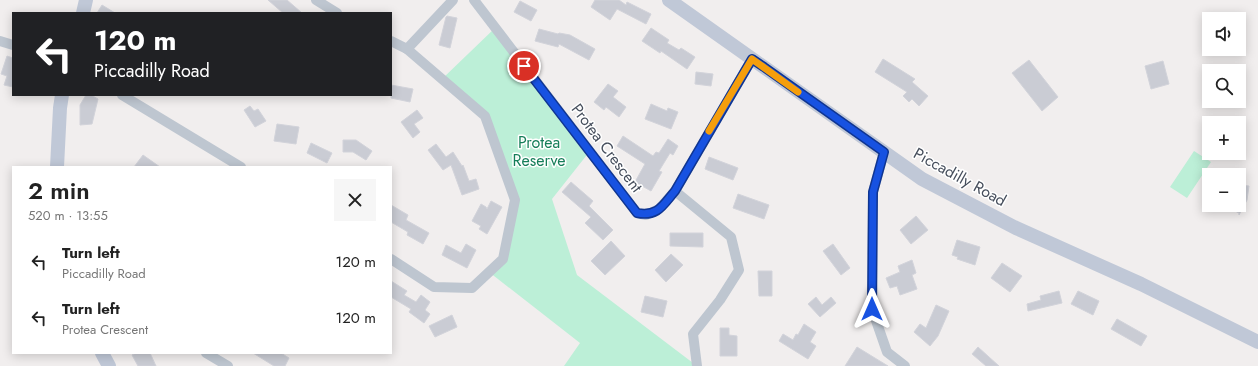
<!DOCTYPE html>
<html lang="en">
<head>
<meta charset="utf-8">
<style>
  body { margin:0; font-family:Jost,sans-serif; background:#f6f6f6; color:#222; height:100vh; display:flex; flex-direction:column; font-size:15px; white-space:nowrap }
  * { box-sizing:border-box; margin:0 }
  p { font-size:13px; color:#767676 }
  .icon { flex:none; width:22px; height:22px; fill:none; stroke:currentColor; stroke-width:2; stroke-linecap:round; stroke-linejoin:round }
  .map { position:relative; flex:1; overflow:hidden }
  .drawer { position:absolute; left:12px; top:166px; width:380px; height:188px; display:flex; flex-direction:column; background:#fff; border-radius:0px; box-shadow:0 2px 10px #0003 }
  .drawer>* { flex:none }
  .guide { position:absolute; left:12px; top:12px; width:380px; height:84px; border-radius:0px; box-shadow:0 2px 10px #0003; background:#202124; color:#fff; overflow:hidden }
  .tools { position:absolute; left:1202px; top:12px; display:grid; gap:8px }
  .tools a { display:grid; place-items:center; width:44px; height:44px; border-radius:0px; background:#fff; box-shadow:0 2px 10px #0003; font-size:20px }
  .pin { position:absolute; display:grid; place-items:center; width:34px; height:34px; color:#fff; margin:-17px; border:2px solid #fff; border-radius:50%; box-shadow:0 1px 4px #0007 }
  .me { position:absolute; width:44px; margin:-22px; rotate:0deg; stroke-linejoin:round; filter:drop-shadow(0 0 3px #0008) }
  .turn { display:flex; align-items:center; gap:14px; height:84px; padding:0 16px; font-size:18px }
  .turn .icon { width:52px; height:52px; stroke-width:2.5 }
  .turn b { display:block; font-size:28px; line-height:34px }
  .round { display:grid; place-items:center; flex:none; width:42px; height:42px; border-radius:0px; background:#f6f6f6 }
  .headline { display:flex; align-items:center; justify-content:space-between; height:68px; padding:0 16px }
  h1 { font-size:24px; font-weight:600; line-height:30px }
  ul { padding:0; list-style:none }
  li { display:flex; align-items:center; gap:12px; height:56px; padding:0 16px }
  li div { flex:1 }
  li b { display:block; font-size:15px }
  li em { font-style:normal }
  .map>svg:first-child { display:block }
  .green { fill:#bcefd7 }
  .building { fill:#caccd4; stroke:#d2d3da }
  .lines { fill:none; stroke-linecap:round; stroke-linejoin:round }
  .minor { stroke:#bec6d0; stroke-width:10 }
  .secondary { stroke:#c0c8d7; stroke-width:14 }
  .route-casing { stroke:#0f3592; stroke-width:10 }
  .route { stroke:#1752e1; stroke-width:7 }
  .slow { stroke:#f59e0b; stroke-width:7 }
  .labels { text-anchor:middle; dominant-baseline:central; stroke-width:3; stroke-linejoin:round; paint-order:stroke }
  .park-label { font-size:16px; fill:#167e59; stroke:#fff }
  .street-label { font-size:16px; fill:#464e5c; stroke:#fff }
</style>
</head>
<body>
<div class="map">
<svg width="1258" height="366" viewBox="0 0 1258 366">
  <rect width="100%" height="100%" fill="#f1eeee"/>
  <!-- green -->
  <g class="green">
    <path d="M495 28 590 151 552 199 577 275 697 366H564L580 343 489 272 503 259 515 200 485 116 442 79Z"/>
    <path d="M1194 151 1211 162 1187 198 1170 187Z"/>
  </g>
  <!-- building -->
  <g class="building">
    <path d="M268 0H287L302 13H283Z"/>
    <path d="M595 0H619L626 5 627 2 651 14 646 24 617 9 610 20 591 7Z"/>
    <path d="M520 1 537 10 531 21 514 12Z"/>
    <path d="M102 5 115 13H97Z"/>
    <path d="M447 16 457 18 450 48 439 45 446 17Z"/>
    <path d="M651 28 669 40 667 43 679 50 681 48 695 57 687 69 661 51 660 53 642 41Z"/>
    <path d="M539 29 558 34 559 33 570 35 595 49 589 60 559 44 558 47 535 41Z"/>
    <path d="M7 56 13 58V87L4 85 7 76 1 74Z"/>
    <path d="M883 59 915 79 912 82 928 96 919 106 912 99 909 102 903 96 907 92 875 72Z"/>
    <path d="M1029 60 1058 97 1042 111 1012 73Z"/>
    <path d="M1163 61 1169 84 1151 89 1145 66Z"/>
    <path d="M696 72 713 74 711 86 695 84Z"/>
    <path d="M608 84 618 91 613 97 626 107 619 117 606 107 604 110 594 102Z"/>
    <path d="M391 85 413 89 410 102 391 98Z"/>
    <path d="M86 95H91L98 99 92 124 80 125V105Z"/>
    <path d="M651 104 667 111 668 108 678 112 671 129 645 119Z"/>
    <path d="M250 106 254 111 258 109 266 121 255 127 244 110Z"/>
    <path d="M417 110 423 118 414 124 420 132 413 138 401 122Z"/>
    <path d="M277 124 299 127 296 144 274 141Z"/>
    <path d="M623 136 653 156 656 152 659 153 668 139 678 146 673 155 670 153 659 171 662 172 651 191 635 182 645 164 617 146Z"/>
    <path d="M343 140H356L372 151 366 160 353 152H343Z"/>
    <path d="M311 143 332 153 327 163 307 153Z"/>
    <path d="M436 144 446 157 453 152 462 166 463 165 469 181 476 179 479 189 462 195 451 165 443 170 428 150Z"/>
    <path d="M143 155 160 167H134Z"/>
    <path d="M709 157 738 168 733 180 705 169Z"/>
    <path d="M571 182 593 201 589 206 613 230 603 240 585 223 591 217 562 192Z"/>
    <path d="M1239 185 1249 186 1247 200 1239 215V213L1223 205H1239Z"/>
    <path d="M738 194 769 205 764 219 733 208Z"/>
    <path d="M491 201 502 207 487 234 479 229 481 226 472 221 481 204 486 207 487 209Z"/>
    <path d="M391 205 408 215 406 220 429 233 423 244 407 235 408 232 391 222Z"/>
    <path d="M916 216 928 230 911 244 900 230Z"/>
    <path d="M670 233H703V247L670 246Z"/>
    <path d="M957 240 980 247 975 265 957 259 958 257 952 255Z"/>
    <path d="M611 241 625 256 605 275 591 261Z"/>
    <path d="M466 244 476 250 467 268 442 255 446 245 461 253Z"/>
    <path d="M833 244 850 268 841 275 823 251Z"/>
    <path d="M671 254 683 265 666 282 655 270Z"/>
    <path d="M912 260 916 273 912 275 917 289 900 295 897 286 890 288 886 278 900 272 898 266Z"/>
    <path d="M1002 263 1022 276 1010 292 991 278Z"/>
    <path d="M758 271H772V296H759Z"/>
    <path d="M391 281 407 291 404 295 416 302 421 295 430 302 425 310 430 314 424 323 409 312 411 309 391 297Z"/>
    <path d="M1059 291 1062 303 1028 311 1027 304 1041 300 1040 296Z"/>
    <path d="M1078 291 1099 301 1093 315 1071 304Z"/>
    <path d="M645 296 667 301 663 317 641 312Z"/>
    <path d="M816 297 822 305 831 297 836 303 820 317 808 304Z"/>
    <path d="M936 305 949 311 938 336 930 346 914 332 920 324 926 328Z"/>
    <path d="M452 315 457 327 435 337 429 326Z"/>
    <path d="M1117 319 1147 336 1141 346 1111 329Z"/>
    <path d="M804 324 816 332 810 342 816 346 808 359 779 341 783 334 793 340 796 334 798 335Z"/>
    <path d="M720 328H729V335L737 336V356H720Z"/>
    <path d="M857 347 888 366H845Z"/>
    <path d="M978 347 999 366H986L972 354Z"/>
    <path d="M136 353H150L156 366H138L132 355Z"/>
    <path d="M253 353H281L289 358 285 366H274Z"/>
  </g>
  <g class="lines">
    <!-- minor -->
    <g class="minor">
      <path d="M316 0 337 13"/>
      <path d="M474 0 637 213 646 215 659 209 675 191 752 59"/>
      <path d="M0 41 13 45"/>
      <path d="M391 41 407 49 485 116 515 200 503 259 472 288 434 287 391 259"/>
      <path d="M407 49 453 0"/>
      <path d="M122 95 241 167"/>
      <path d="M884 152 873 192 872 309 887 352 905 366"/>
      <path d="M675 191 731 237 739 270 720 300 693 334 697 366"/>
      <path d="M206 353 228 366"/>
    </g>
    <!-- secondary -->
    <g class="secondary">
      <path d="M669 0 922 179 1016 228 1141 284 1258 342"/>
      <path d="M83 13 86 0"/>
      <path d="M57 167 60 108 62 95"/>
      <path d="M102 353 109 366"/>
    </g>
  </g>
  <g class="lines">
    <defs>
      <path id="route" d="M524 66 637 213C658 217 663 205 675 191L752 59 764 67 884 152 873 192 872 309"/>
    </defs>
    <!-- route casing -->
    <use href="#route" class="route-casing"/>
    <!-- route -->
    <use href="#route" class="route"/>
    <!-- slow -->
    <path class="slow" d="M709 131 752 59 798 92"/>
  </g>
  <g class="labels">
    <!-- park labels -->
    <g class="park-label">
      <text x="539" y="142">Protea<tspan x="539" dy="18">Reserve</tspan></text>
    </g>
    <!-- street labels -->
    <g class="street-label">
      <text transform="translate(607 148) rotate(53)">Protea Crescent</text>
      <text transform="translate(960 177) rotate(29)">Piccadilly Road</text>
    </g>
  </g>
</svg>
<div class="tools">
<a><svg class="icon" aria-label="sound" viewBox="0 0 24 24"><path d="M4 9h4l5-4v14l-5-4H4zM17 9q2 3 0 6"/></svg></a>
<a><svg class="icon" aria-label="search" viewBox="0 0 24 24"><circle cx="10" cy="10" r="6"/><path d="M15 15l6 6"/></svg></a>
<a>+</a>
<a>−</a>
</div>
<div class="pin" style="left:524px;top:66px;background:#d93025"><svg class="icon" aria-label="arrive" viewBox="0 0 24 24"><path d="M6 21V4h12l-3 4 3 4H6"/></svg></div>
<svg class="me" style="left:872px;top:309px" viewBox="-20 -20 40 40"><path d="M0-17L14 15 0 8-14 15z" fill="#1752e1" stroke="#fff" stroke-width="4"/></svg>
<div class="guide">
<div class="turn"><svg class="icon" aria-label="left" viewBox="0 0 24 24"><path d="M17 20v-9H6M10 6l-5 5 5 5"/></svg><div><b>120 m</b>Piccadilly Road</div></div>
</div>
<section class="drawer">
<div class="headline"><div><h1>2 min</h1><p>520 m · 13:55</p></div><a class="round"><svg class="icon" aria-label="close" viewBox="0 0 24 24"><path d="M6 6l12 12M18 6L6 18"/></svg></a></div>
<ul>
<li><svg class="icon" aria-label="left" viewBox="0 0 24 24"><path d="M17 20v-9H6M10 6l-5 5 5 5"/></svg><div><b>Turn left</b><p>Piccadilly Road</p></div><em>120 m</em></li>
<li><svg class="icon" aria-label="left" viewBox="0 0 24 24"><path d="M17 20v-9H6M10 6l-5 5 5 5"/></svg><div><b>Turn left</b><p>Protea Crescent</p></div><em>120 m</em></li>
</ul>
</section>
</div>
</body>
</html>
